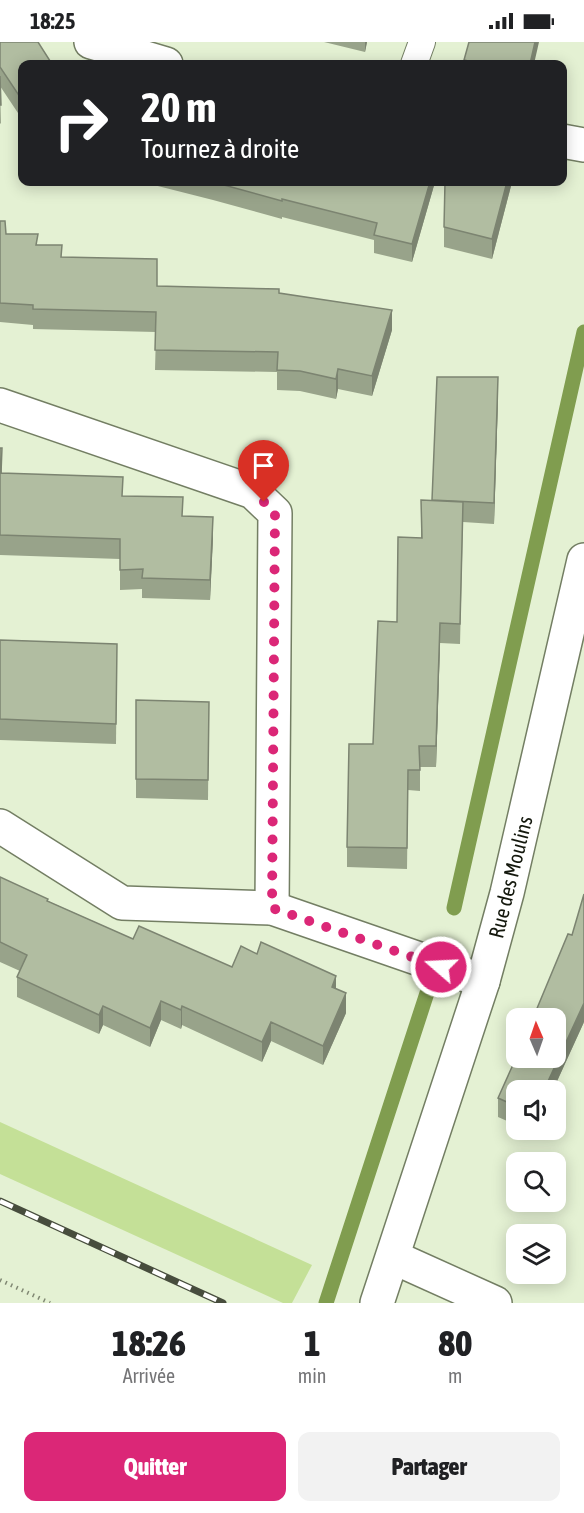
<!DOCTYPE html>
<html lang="fr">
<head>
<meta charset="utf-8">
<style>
  body { margin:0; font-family:"Asap Condensed",sans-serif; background:#f2f2f2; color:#202124; height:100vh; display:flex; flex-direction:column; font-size:22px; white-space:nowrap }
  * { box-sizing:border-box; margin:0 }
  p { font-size:20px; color:#757577 }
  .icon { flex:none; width:33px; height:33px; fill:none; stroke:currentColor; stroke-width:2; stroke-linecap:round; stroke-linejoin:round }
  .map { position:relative; height:1261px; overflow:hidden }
  .details { display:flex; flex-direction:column; background:#fff; flex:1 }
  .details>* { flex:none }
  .guide { position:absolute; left:18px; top:18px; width:549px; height:126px; border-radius:12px; box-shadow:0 3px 15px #0003; background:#202124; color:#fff; overflow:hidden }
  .needle { width:39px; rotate:358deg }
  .fabs { position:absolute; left:506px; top:966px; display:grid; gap:12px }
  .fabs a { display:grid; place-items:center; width:60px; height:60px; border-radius:12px; background:#fff; box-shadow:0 3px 15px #0003; font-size:30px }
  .pin { position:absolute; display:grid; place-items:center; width:51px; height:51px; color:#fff; margin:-62px -26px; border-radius:50% 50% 50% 0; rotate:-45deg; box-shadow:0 0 6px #0007 }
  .pin .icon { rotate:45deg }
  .me { position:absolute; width:66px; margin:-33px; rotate:289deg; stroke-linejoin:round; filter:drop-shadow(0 0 4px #0008) }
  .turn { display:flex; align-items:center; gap:21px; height:126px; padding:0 24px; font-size:27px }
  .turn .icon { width:78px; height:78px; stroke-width:2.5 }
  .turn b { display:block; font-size:42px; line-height:51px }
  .eta { display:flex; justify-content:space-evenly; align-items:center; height:102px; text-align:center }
  .eta b { font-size:36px; font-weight:800; line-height:42px }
  .cta { display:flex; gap:12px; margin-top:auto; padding:12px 24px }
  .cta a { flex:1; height:69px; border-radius:12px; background:#db2777; color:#fff; font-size:24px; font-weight:800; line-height:69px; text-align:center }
  .cta a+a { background:#f2f2f2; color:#202124 }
  .status { display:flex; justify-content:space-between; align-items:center; height:42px; padding:0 30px; background:#fff; direction:ltr }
  .status svg { height:16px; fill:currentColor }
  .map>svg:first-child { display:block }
  .green { fill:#c4e097 }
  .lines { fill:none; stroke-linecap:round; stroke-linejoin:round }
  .stream { stroke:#809d4f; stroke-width:15 }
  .lane-casing { stroke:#737e63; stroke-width:28 }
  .street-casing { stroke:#737e63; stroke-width:36 }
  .path { stroke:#808873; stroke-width:4; stroke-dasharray:1.5 4.5; stroke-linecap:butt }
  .lane { stroke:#fff; stroke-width:26 }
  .street { stroke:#fff; stroke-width:33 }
  .rail-casing { stroke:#474d3d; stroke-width:7 }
  .rail { stroke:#fff; stroke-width:4.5; stroke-dasharray:14; stroke-linecap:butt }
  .wall { fill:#98a38a }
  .shaded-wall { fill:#7c8471 }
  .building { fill:#b1bda1; stroke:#7c8471; stroke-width:1.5 }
  .route { stroke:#db2777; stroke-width:10; stroke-dasharray:0 18 }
  .labels { text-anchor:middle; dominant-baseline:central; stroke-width:4.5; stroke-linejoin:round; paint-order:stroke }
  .street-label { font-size:21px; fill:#14180d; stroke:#fff }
</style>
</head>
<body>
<div class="status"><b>18:25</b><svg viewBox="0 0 49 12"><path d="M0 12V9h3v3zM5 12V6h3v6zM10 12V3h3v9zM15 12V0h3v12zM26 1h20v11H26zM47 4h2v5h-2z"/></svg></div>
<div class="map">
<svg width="584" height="1261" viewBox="0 0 584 1261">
  <rect width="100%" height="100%" fill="#e4f1d3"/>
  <!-- green -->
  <path class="green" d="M0 1080 312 1223 292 1261H283L0 1132Z"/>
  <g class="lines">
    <!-- stream -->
    <g class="stream">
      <path d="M454 866 584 290"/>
      <path d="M326 1261 427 951"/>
    </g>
    <defs>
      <path id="lane" d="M414 22 422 0"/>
      <g id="street">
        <path d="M91 0 166 22"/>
        <path d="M562 99 584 103"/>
        <path d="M0 363 253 450 275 471 272 866"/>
        <path d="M0 784 122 861 272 866 483 939"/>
        <path d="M393 1215 495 1261"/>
        <path d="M377 1261 483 939 507 851 584 518"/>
      </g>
    </defs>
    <!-- lane casing -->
    <use href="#lane" class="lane-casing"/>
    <!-- street casing -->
    <use href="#street" class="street-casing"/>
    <!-- path -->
    <path class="path" d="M0 1238 50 1261"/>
    <!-- lane -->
    <use href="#lane" class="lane"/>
    <!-- street -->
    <use href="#street" class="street"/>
    <defs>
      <path id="rail" d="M0 1159 223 1261"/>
    </defs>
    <!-- rail casing -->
    <use href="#rail" class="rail-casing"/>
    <!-- rail -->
    <use href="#rail" class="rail"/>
  </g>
  <!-- wall -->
  <g class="wall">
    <path d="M0 0 22 22V77L0 44 1 82 0 81Z"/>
    <path d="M324 0H367L365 10Z"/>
    <path d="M464 18 534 22H464Z"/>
    <path d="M142 140H435L412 220 374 211V198L282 175V177L213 158Z"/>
    <path d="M512 140 492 217 444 205V185Z"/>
    <path d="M0 179 6 192 38 203 62 215 157 244 279 251 392 288 372 354 338 347 336 357 300 349 277 348V330L155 328 156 290 33 287V283L0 280Z"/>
    <path d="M498 356 494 482 463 480 460 602 440 601 436 725H420V749L408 748 407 827 347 825V805L373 702 397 580 421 496V458H432Z"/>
    <path d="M0 406 2 431 123 454 183 474 213 495 210 558 142 556V547L120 548V517L0 513Z"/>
    <path d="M0 598 117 602 116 702 0 698Z"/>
    <path d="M136 658 209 660 208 758 136 756Z"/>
    <path d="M0 835 48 859 133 897 232 925 336 947 346 971 323 1023 271 999 262 1020 182 983 181 987 161 978 150 1005 103 983 99 992 17 955V935L20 929 0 920Z"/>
    <path d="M584 980 553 1048H516V1083L498 1075V1056Z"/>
    <path d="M526 1088H535L534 1091Z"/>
  </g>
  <!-- shaded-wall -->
  <g class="shaded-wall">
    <path d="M365 0H367L365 10Z"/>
    <path d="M535 0H539L534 22H530Z"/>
    <path d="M430 140H435L412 220V202Z"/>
    <path d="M507 140H512L492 217V197Z"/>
    <path d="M392 268V288L372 354V334Z"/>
    <path d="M338 327V347L336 357V337Z"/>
    <path d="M498 335V356L494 482V461Z"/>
    <path d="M213 475V495L210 558V538Z"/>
    <path d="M440 581V601L436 725V704Z"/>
    <path d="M336 934V954L332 945Z"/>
    <path d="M346 951V971L323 1023V1004Z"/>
    <path d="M161 959V978L150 1005V986Z"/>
    <path d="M584 961V980L553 1048H544Z"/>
    <path d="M103 964V983L99 992V973Z"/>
    <path d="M182 964V983L181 987V968Z"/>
    <path d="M271 980V999L262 1020V1000Z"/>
  </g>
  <!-- building -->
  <g class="building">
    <path d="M0 0H38L52 22H22V58L0 25Z"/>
    <path d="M469 0H535L530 22H481L464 18Z"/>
    <path d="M0 34 1 63H0Z"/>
    <path d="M213 140H430L412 202 374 193 377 181 282 157V159Z"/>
    <path d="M445 140H507L492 197 444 185Z"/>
    <path d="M0 179H5L6 192H38L36 203H62L61 215 157 217V244L279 247V251L392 268 372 334 338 327 336 337 300 329 277 328 278 310 155 308 156 270 33 267V263L0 261Z"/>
    <path d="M437 335H498L494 461 432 458Z"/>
    <path d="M0 406H2L1 431 123 435 122 454 183 455 182 474 213 475 210 538 142 536 143 527 120 528V497L0 493Z"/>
    <path d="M421 458 463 460 460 582 440 581 436 704H419L420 728H408L407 806 347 805 349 702H373L378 579 397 580 398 495 422 496Z"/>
    <path d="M0 598 117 602 116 682 0 677Z"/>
    <path d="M136 658 209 660 208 738 136 737Z"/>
    <path d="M0 835 48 857 47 859 133 897 139 884 232 925 241 904 257 912 261 900 336 934 332 945 346 951 323 1004 271 980 262 1000 182 964 181 968 161 959 150 986 103 964 99 973 17 935 27 913 0 900Z"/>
    <path d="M584 852V961L544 1048H516V1064L498 1056 516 1016H555V976H533L568 892 572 893Z"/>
  </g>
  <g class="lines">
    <!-- route -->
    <path class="route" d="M264 460 275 471 272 866 441 925"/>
  </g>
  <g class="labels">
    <!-- street labels -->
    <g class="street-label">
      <text transform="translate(510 835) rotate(-76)">Rue des Moulins</text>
    </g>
  </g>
</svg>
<div class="fabs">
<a><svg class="needle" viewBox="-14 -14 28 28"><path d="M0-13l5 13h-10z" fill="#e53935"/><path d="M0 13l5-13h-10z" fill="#757577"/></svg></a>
<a><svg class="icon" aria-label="sound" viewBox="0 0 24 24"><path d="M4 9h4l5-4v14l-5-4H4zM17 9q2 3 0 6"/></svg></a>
<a><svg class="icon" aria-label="search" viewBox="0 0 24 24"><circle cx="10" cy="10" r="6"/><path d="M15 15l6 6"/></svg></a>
<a><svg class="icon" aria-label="layers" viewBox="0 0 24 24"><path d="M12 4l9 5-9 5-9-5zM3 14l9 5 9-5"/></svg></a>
</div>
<div class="pin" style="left:264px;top:460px;background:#d93025"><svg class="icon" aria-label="arrive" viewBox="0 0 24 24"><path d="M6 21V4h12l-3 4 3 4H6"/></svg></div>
<svg class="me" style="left:441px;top:925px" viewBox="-20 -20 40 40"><circle r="17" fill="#db2777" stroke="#fff" stroke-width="3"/><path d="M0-11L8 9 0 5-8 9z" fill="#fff"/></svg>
<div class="guide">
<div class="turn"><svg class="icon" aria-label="right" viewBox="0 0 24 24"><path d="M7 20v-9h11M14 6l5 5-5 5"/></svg><div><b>20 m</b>Tournez à droite</div></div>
</div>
</div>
<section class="details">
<div class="eta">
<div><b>18:26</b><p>Arrivée</p></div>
<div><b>1</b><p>min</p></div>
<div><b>80</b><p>m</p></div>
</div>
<div class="cta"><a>Quitter</a><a>Partager</a></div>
</section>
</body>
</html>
